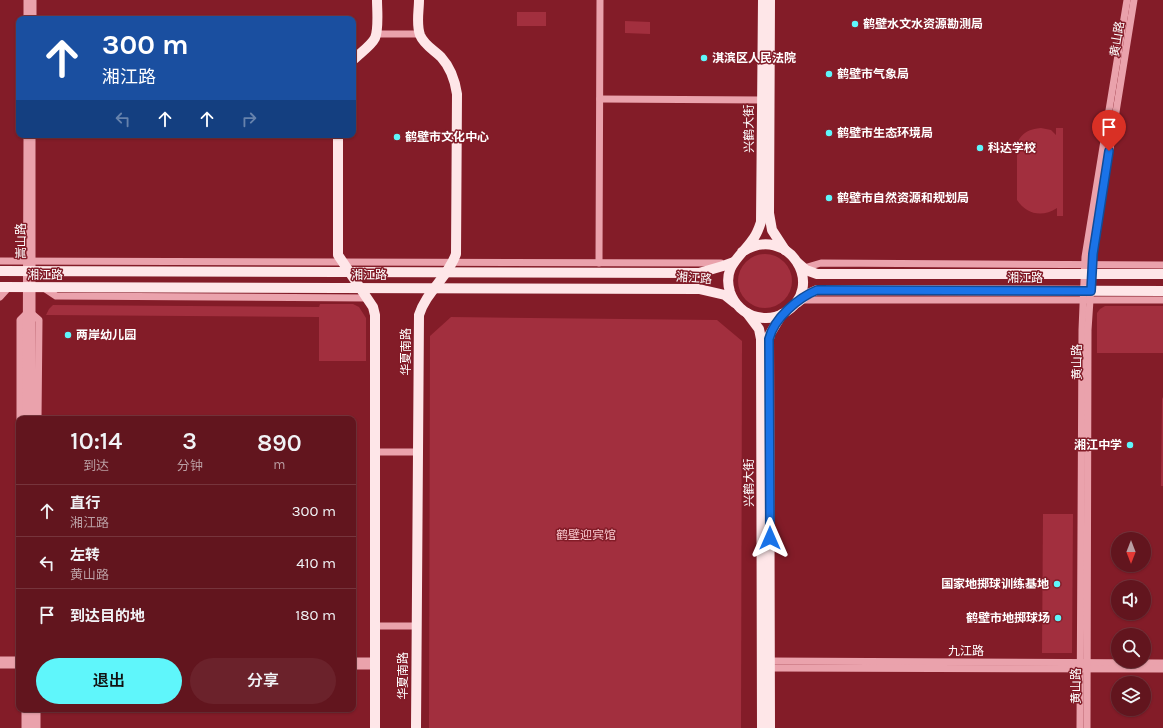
<!DOCTYPE html>
<html lang="zh">
<head>
<meta charset="utf-8">
<style>
  body { margin:0; font-family:Karla,"Noto Sans SC",sans-serif; background:#6b222b; color:#f1f3f6; height:100vh; display:flex; flex-direction:column; font-size:15px; white-space:nowrap }
  * { box-sizing:border-box; margin:0 }
  p { font-size:13px; color:#bb9fa4 }
  .icon { flex:none; width:22px; height:22px; fill:none; stroke:currentColor; stroke-width:2; stroke-linecap:round; stroke-linejoin:round }
  .map { position:relative; flex:1; overflow:hidden }
  .side { position:absolute; left:16px; top:416px; width:340px; height:296px; display:flex; flex-direction:column; background:#62151e; border-radius:8px; box-shadow:0 1px 3px #0004,0 0 0 1px #76343c }
  .side>* { flex:none }
  .guide { position:absolute; left:16px; top:16px; width:340px; height:122px; border-radius:8px; box-shadow:0 1px 3px #0004,0 0 0 1px #76343c; background:#1a4fa0; color:#fff; overflow:hidden }
  .needle { width:26px; rotate:180deg }
  .controls { position:absolute; left:1111px; top:532px; display:grid; gap:8px }
  .controls a { display:grid; place-items:center; width:40px; height:40px; border-radius:50%; background:#62151e; box-shadow:0 1px 3px #0004,0 0 0 1px #76343c; font-size:20px }
  .pin { position:absolute; display:grid; place-items:center; width:34px; height:34px; color:#fff; margin:-41px -17px; border-radius:50% 50% 50% 0; rotate:-45deg; box-shadow:0 0 4px #0007 }
  .pin .icon { rotate:45deg }
  .me { position:absolute; width:44px; margin:-22px; rotate:0deg; stroke-linejoin:round; filter:drop-shadow(0 0 3px #0008) }
  .turn { display:flex; align-items:center; gap:14px; height:84px; padding:0 20px; font-size:18px }
  .turn .icon { width:52px; height:52px; stroke-width:2.5 }
  .turn b { display:block; font-size:28px; line-height:34px }
  .lanes { display:flex; align-items:center; height:38px; padding:0 20px; background:#0003; justify-content:center; gap:20px; direction:ltr }
  .lanes .off { opacity:.35 }
  .eta { display:flex; justify-content:space-evenly; align-items:center; height:68px; text-align:center }
  .eta b { font-size:24px; font-weight:600; line-height:28px }
  .button { display:flex; gap:8px; margin-top:auto; padding:8px 20px }
  .button a { flex:1; height:46px; border-radius:24px; background:#5ff6fb; color:#111; font-size:16px; font-weight:600; line-height:46px; text-align:center }
  .button a+a { background:#6b222b; color:#f1f3f6 }
  ul { padding:0; list-style:none }
  li { display:flex; align-items:center; gap:12px; height:52px; padding:0 20px; border-top:1px solid #76343c }
  li div { flex:1 }
  li b { display:block; font-size:15px }
  li em { font-style:normal }
  .map>svg:first-child { display:block }
  .green { fill:#a22f3e }
  .lines { fill:none; stroke-linecap:round; stroke-linejoin:round }
  .minor { stroke:#eaa2ac; stroke-width:7 }
  .major { stroke:#fee6e8; stroke-width:10 }
  .route-casing { stroke:#114b97; stroke-width:10 }
  .route { stroke:#1a73e8; stroke-width:7 }
  .poi-dot { fill:#5ff6fb; stroke:#831c28; stroke-width:1.5 }
  .labels { text-anchor:middle; dominant-baseline:central; stroke-width:3; stroke-linejoin:round; paint-order:stroke }
  .poi-label { font-size:12px; font-weight:bold; fill:#fff; stroke:#831c28; text-anchor:start }
  .street-label { font-size:12px; fill:#fff; stroke:#831c28 }
  .park-label { font-size:12px; fill:#f8c7cd; stroke:#831c28 }
</style>
</head>
<body>
<div class="map">
<svg width="1163" height="728" viewBox="0 0 1163 728">
  <rect width="100%" height="100%" fill="#831c28"/>
  <!-- green -->
  <g class="green">
    <rect x="517" y="12" width="29" height="14"/>
    <path d="M625 21 650 22V34L625 33Z"/>
    <path d="M1041 128 1051 130 1056 135V128H1063V216H1057V208C1042 218 1026 214 1017 200V143C1022 132 1030 129 1041 128Z"/>
    <circle cx="765" cy="281" r="27"/>
    <path d="M320 304H353L359 307 366 318V361H319V317L46 315 49 309 53 305 319 307Z"/>
    <path d="M1105 306H1163V353H1097V313L1100 309Z"/>
    <path d="M451 317 717 320 742 341 741 728H429L430 336Z"/>
    <path d="M1163 397V486H1161L1162 399Z"/>
    <path d="M1043 514H1073L1072 653H1042Z"/>
  </g>
  <g class="lines">
    <!-- minor -->
    <g class="minor">
      <path d="M27 19V0"/>
      <path d="M33 19V0"/>
      <path d="M376 34H420"/>
      <path d="M600 99 762 100"/>
      <path d="M0 261 721 263"/>
      <path d="M599 263 600 0"/>
      <path d="M804 268 821 263 1163 265"/>
      <path d="M44 288 56 296 367 298"/>
      <path d="M0 297 9 287"/>
      <path d="M800 300H1163"/>
      <path d="M32 314 39 320 38 419"/>
      <path d="M20 419V320L26 314"/>
      <path d="M26 419 27 135"/>
      <path d="M32 419V135"/>
      <path d="M375 452H418"/>
      <path d="M375 626H417"/>
      <path d="M0 660H19"/>
      <path d="M353 661H375"/>
      <path d="M770 661 1163 663"/>
      <path d="M0 665H19"/>
      <path d="M353 666H375"/>
      <path d="M770 668 1163 669"/>
      <path d="M25 728V709"/>
      <path d="M31 728V709"/>
      <path d="M37 728V709"/>
      <path d="M1080 728 1082 330 1085 257 1127 0"/>
      <path d="M1087 728 1088 330 1093 255 1134 0"/>
    </g>
    <!-- major -->
    <g class="major">
      <path d="M770 0 769 213 772 230 785 250"/>
      <path d="M353 60C360 53 371 46 375 38 379 29 377 10 377 0"/>
      <path d="M338 135V255L373 307 375 315V728"/>
      <path d="M742 252C788 222 828 288 784 313 776 318 766 319 757 317 744 314 734 304 730 292 722 266 741 257 753 239 757 234 759 228 761 222L763 0"/>
      <path d="M798 263 806 270 817 274H1163"/>
      <path d="M0 271 699 273 723 266 734 262"/>
      <path d="M0 287 699 289 725 295 735 303"/>
      <path d="M797 303 808 294 817 290 1163 291"/>
      <path d="M747 313 759 329 761 339 762 728"/>
      <path d="M416 728 419 315C426 292 448 277 456 254L457 94C455 80 451 68 441 57 434 50 424 45 420 35 416 24 419 11 419 0"/>
      <path d="M770 728 769 339 770 334 782 314"/>
    </g>
  </g>
  <g class="lines">
    <defs>
      <path id="route" d="M770 538 769 339C774 318 798 298 817 290L1091 291 1093 254 1109 151"/>
    </defs>
    <!-- route casing -->
    <use href="#route" class="route-casing"/>
    <!-- route -->
    <use href="#route" class="route"/>
  </g>
  <!-- markers -->
  <g class="poi-dot">
    <circle cx="855" cy="24" r="4"/>
    <circle cx="704" cy="58" r="4"/>
    <circle cx="829" cy="74" r="4"/>
    <circle cx="829" cy="133" r="4"/>
    <circle cx="397" cy="137" r="4"/>
    <circle cx="980" cy="148" r="4"/>
    <circle cx="829" cy="198" r="4"/>
    <circle cx="68" cy="335" r="4"/>
    <circle cx="1130" cy="445" r="4"/>
    <circle cx="1057" cy="584" r="4"/>
    <circle cx="1058" cy="618" r="4"/>
  </g>
  <g class="labels">
    <!-- poi labels -->
    <g class="poi-label">
      <text x="863" y="24">鹤壁水文水资源勘测局</text>
      <text x="712" y="58">淇滨区人民法院</text>
      <text x="837" y="74">鹤壁市气象局</text>
      <text x="837" y="133">鹤壁市生态环境局</text>
      <text x="405" y="137">鹤壁市文化中心</text>
      <text x="988" y="148">科达学校</text>
      <text x="837" y="198">鹤壁市自然资源和规划局</text>
      <text x="76" y="335">两岸幼儿园</text>
      <text x="1122" y="445" text-anchor="end">湘江中学</text>
      <text x="1049" y="584" text-anchor="end">国家地掷球训练基地</text>
      <text x="1050" y="618" text-anchor="end">鹤壁市地掷球场</text>
    </g>
    <!-- street labels -->
    <g class="street-label">
      <text transform="translate(1117 39) rotate(-81)">黄山路</text>
      <text transform="translate(749 129) rotate(-90)">兴鹤大街</text>
      <text transform="translate(21 241) rotate(-90)">嵩山路</text>
      <text x="45" y="275">湘江路</text>
      <text x="369" y="275">湘江路</text>
      <text transform="translate(694 278) rotate(4)">湘江路</text>
      <text x="1025" y="278">湘江路</text>
      <text transform="translate(406 352) rotate(-90)">华夏南路</text>
      <text transform="translate(1077 362) rotate(-90)">黄山路</text>
      <text transform="translate(749 483) rotate(-90)">兴鹤大街</text>
      <text x="966" y="651">九江路</text>
      <text transform="translate(403 676) rotate(-90)">华夏南路</text>
      <text transform="translate(1076 686) rotate(-90)">黄山路</text>
    </g>
    <!-- park labels -->
    <g class="park-label">
      <text x="586" y="535">鹤壁迎宾馆</text>
    </g>
  </g>
</svg>
<div class="controls">
<a><svg class="needle" viewBox="-14 -14 28 28"><path d="M0-13l5 13h-10z" fill="#e53935"/><path d="M0 13l5-13h-10z" fill="#bb9fa4"/></svg></a>
<a><svg class="icon" aria-label="sound" viewBox="0 0 24 24"><path d="M4 9h4l5-4v14l-5-4H4zM17 9q2 3 0 6"/></svg></a>
<a><svg class="icon" aria-label="search" viewBox="0 0 24 24"><circle cx="10" cy="10" r="6"/><path d="M15 15l6 6"/></svg></a>
<a><svg class="icon" aria-label="layers" viewBox="0 0 24 24"><path d="M12 4l9 5-9 5-9-5zM3 14l9 5 9-5"/></svg></a>
</div>
<div class="pin" style="left:1109px;top:151px;background:#d93025"><svg class="icon" aria-label="arrive" viewBox="0 0 24 24"><path d="M6 21V4h12l-3 4 3 4H6"/></svg></div>
<svg class="me" style="left:770px;top:538px" viewBox="-20 -20 40 40"><path d="M0-17L14 15 0 8-14 15z" fill="#1a73e8" stroke="#fff" stroke-width="4"/></svg>
<div class="guide">
<div class="turn"><svg class="icon" aria-label="ahead" viewBox="0 0 24 24"><path d="M12 20V5M6 11l6-6 6 6"/></svg><div><b>300 m</b>湘江路</div></div>
<div class="lanes"><svg class="icon off" aria-label="left" viewBox="0 0 24 24"><path d="M17 20v-9H6M10 6l-5 5 5 5"/></svg><svg class="icon" aria-label="ahead" viewBox="0 0 24 24"><path d="M12 20V5M6 11l6-6 6 6"/></svg><svg class="icon" aria-label="ahead" viewBox="0 0 24 24"><path d="M12 20V5M6 11l6-6 6 6"/></svg><svg class="icon off" aria-label="right" viewBox="0 0 24 24"><path d="M7 20v-9h11M14 6l5 5-5 5"/></svg></div>
</div>
<section class="side">
<div class="eta">
<div><b>10:14</b><p>到达</p></div>
<div><b>3</b><p>分钟</p></div>
<div><b>890</b><p>m</p></div>
</div>
<ul>
<li><svg class="icon" aria-label="ahead" viewBox="0 0 24 24"><path d="M12 20V5M6 11l6-6 6 6"/></svg><div><b>直行</b><p>湘江路</p></div><em>300 m</em></li>
<li><svg class="icon" aria-label="left" viewBox="0 0 24 24"><path d="M17 20v-9H6M10 6l-5 5 5 5"/></svg><div><b>左转</b><p>黄山路</p></div><em>410 m</em></li>
<li><svg class="icon" aria-label="arrive" viewBox="0 0 24 24"><path d="M6 21V4h12l-3 4 3 4H6"/></svg><div><b>到达目的地</b></div><em>180 m</em></li>
</ul>
<div class="button"><a>退出</a><a>分享</a></div>
</section>
</div>
</body>
</html>
